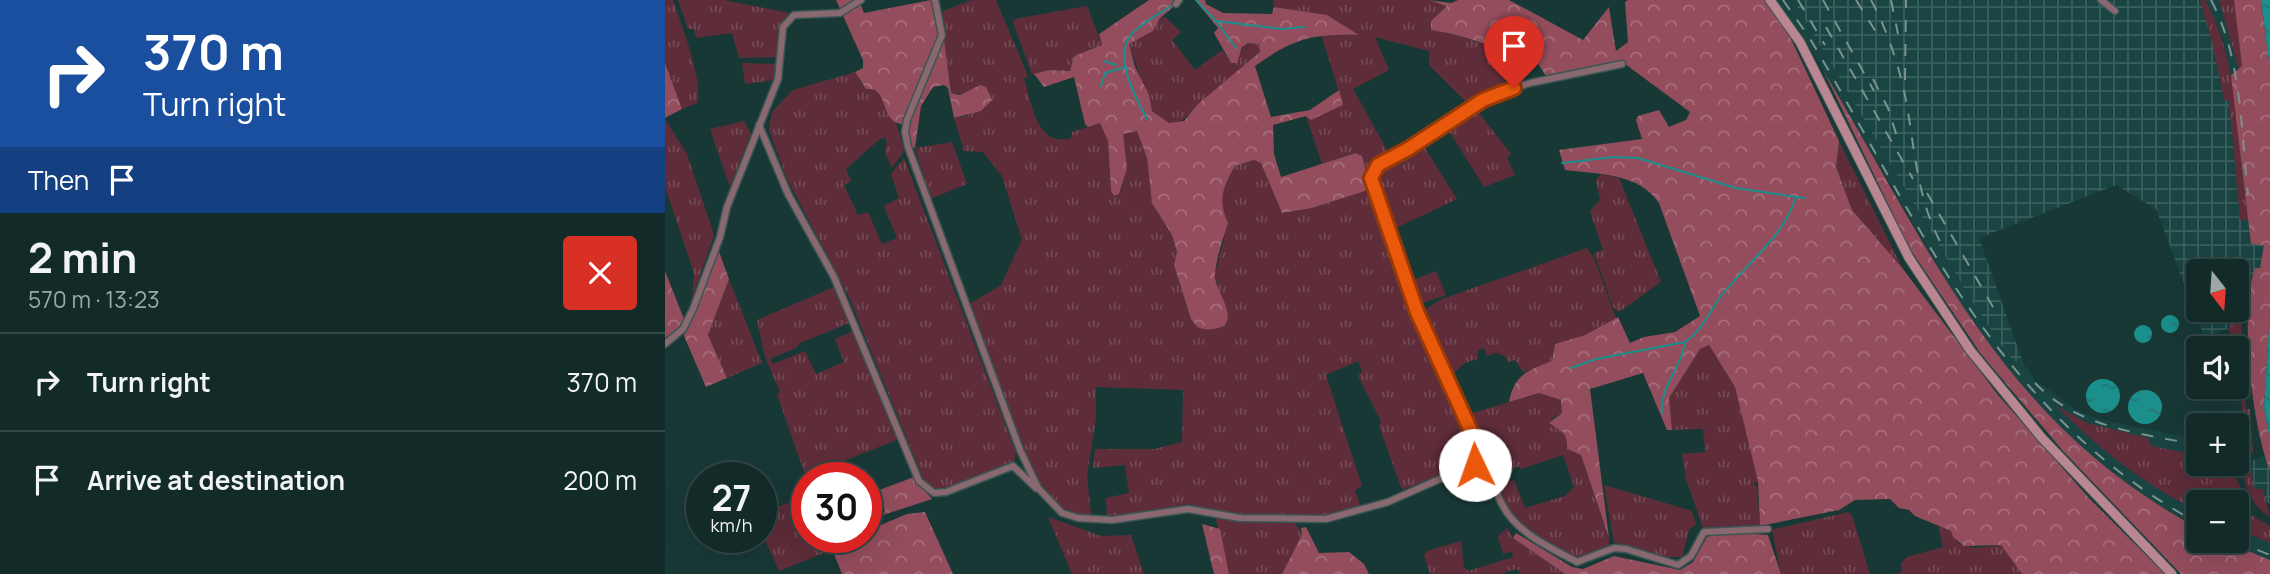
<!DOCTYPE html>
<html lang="en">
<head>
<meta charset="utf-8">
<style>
  body { margin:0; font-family:Manrope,sans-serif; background:#1f3634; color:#f1f3f6; height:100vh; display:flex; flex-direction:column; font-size:26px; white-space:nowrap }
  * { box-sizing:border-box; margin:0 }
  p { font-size:23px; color:#9ca7a8 }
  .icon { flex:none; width:38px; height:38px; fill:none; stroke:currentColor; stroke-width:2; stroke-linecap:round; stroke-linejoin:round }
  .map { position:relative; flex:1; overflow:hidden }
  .side { display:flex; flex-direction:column; background:#122a28; width:665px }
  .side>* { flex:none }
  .banner { background:#1a4fa0; color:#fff; overflow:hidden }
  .needle { width:46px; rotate:163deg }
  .fabs { position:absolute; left:1521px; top:259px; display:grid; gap:14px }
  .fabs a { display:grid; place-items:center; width:63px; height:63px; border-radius:7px; background:#122a28; box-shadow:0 7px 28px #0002,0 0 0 2px #314645; font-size:35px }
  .speed { position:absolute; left:21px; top:462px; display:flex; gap:14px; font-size:35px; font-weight:700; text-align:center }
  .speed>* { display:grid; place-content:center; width:91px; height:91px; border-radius:50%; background:#122a28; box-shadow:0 7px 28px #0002,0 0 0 2px #314645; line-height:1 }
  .speed small { font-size:18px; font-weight:400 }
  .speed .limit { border:10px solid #d22; background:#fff; color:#111 }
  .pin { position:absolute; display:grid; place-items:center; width:60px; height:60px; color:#fff; margin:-72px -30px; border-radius:50% 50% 50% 0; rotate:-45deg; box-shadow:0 0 7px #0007 }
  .pin .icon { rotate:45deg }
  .me { position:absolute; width:77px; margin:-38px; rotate:357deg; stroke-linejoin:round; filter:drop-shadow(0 0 5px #0008) }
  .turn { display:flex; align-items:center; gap:24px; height:147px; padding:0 28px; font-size:32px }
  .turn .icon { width:91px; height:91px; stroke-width:2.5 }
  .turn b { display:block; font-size:49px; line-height:60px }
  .then { display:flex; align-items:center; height:66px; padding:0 28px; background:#0003; gap:14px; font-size:26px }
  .round { display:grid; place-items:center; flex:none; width:74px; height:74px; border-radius:7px; background:#1f3634 }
  .headline { display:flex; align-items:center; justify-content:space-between; height:119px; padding:0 28px }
  h1 { font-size:42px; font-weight:700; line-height:52px }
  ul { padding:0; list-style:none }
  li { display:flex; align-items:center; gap:21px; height:98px; padding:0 28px; border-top:2px solid #314645 }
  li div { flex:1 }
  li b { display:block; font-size:26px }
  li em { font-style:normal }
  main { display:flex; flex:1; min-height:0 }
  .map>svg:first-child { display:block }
  .built { fill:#194442 }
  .industrial { fill:url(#industrial-grid); fill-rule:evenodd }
  .grass { fill:url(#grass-tufts) }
  .forest { fill:url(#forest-crowns) }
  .water { fill:url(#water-ripples) }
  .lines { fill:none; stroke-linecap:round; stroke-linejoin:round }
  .stream { stroke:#1b8f8b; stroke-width:2 }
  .street-casing { stroke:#395654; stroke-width:9 }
  .secondary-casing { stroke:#395654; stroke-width:11 }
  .street { stroke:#89686f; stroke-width:6 }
  .secondary { stroke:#ba8691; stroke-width:9 }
  .rail { stroke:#799290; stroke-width:2; stroke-dasharray:12 12; stroke-linecap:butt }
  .route-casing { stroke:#983908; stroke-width:18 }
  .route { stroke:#ea580c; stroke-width:12 }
</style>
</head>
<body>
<main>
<section class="side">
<div class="banner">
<div class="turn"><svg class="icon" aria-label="right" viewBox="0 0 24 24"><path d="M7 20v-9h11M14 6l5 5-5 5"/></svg><div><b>370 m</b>Turn right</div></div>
<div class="then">Then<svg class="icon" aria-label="arrive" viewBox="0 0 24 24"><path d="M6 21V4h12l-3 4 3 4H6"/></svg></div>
</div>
<div class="headline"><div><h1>2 min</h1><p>570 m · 13:23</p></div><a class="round" style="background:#d93025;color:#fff"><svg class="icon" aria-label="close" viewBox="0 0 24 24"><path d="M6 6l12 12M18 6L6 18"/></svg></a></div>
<ul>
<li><svg class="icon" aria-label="right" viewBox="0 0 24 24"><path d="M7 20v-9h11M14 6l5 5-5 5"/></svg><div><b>Turn right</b></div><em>370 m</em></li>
<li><svg class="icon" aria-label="arrive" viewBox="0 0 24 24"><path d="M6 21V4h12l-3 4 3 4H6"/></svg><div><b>Arrive at destination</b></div><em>200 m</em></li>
</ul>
</section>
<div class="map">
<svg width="1605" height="574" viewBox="0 0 1605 574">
  <defs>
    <pattern id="industrial-grid" width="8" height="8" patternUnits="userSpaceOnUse" patternTransform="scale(1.75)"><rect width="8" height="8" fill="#194442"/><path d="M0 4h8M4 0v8" fill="none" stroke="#395f5d"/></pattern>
    <pattern id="grass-tufts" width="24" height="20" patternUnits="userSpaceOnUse" patternTransform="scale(1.75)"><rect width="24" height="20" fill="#5e2d39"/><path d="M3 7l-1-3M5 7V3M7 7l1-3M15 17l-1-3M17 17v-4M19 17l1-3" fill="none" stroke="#744b55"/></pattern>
    <pattern id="forest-crowns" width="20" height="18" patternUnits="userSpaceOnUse" patternTransform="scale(1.75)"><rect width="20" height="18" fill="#934d5d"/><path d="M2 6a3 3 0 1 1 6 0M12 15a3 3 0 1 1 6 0" fill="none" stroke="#a66f7b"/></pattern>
    <pattern id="water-ripples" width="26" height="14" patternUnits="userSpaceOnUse" patternTransform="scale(1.75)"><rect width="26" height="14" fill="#1b8f8b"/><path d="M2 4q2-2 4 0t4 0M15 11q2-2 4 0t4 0" fill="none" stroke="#277472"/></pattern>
  </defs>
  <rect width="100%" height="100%" fill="#183836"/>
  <!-- built -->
  <g class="built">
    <path d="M1112 0H1128L1305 298 1343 355 1361 367 1369 379 1411 410 1434 419 1533 440V455L1486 446 1482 438 1422 423 1393 407 1458 465 1509 499 1533 511V528L1485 500 1436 465 1380 414 1341 369 1295 304 1140 39Z"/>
    <path d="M1540 0H1554L1556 6 1573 67 1566 75 1558 39Z"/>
    <path d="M1572 529 1605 543V560L1559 541H1572Z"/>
  </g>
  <!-- industrial -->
  <g class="industrial">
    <path d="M1128 0H1535L1564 100 1575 219H1584L1586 244H1599L1595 269 1585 288 1582 312 1574 313 1563 329 1540 339 1491 209 1451 185 1314 238 1360 368 1343 355 1305 298ZM1533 271H1572V310H1533Z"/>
    <path d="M1599 456 1605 471V506L1599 496 1589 489 1585 461Z"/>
  </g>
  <!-- grass -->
  <g class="grass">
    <path d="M0 0H8C15 20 40 86 32 103L17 109 0 63Z"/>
    <path d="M13 0H59L124 13 117 22 113 57 74 58 67 33 31 38 29 29H23Z"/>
    <path d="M306 0H331L363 76 359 79C367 103 371 148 406 138L407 132 435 123 443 141 446 191 449 196 454 194C464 171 458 157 458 134L472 131 482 158 487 203 507 235 512 252 509 265 526 319 532 327 547 329 554 292 550 274 559 239 561 217C549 204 562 180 570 166L589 160 596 163 617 213 647 208 698 191 707 195 722 243 780 377 777 380 783 385 813 454 810 462 737 490 714 426 716 421 693 376 697 371 693 361 661 375 697 486 690 490 696 507 651 518 630 519 558 514 525 504 442 518 441 498 464 493 460 465 428 468 430 449H489L517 442 518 390 431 387V417L422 476 426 514 417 516 398 510 379 493 364 466 303 305 336 285 357 240 337 176 318 152 299 151 289 118 303 116 298 94 286 93 276 17 278 11Z"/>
    <path d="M608 0H763L782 6 766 21V30C788 34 840 45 848 69L835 85 805 106 764 65V51L710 37 724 70 688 89 725 155 700 168 697 156 691 153 657 164 641 116 678 105 656 34 694 35 662 15 609 7Z"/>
    <path d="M1535 0H1540C1577 67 1570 146 1584 219L1575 220 1564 101 1559 100 1547 42Z"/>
    <path d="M1554 0H1569L1570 4 1577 67H1573Z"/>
    <path d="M422 6 437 45 409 56 405 71 384 70 367 75 348 22 350 19Z"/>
    <path d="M500 17 516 32 507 40 530 70 557 50 566 63 577 51 578 45 591 42 596 48 592 56 514 123H504L487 111 464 44 488 31 495 18Z"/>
    <path d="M77 63 110 64 109 80 80 84Z"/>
    <path d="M190 72 198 86 215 93 232 125 239 151 227 168 220 153 222 142 220 138 215 139 181 169 186 181 179 185 193 215 203 212 217 244 232 238 219 206 234 198 226 174 239 158 351 453 349 461 281 489 265 488 259 481 184 297 122 179 104 130 107 112 128 90Z"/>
    <path d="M811 109 846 154 842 158 850 175 819 187 781 126Z"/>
    <path d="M0 119 22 154 49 235 27 298 29 273 0 187Z"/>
    <path d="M79 121 86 134 65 187 45 129Z"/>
    <path d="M1174 141 1238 269 1187 210 1171 167Z"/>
    <path d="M287 142 302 184 265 199 250 148Z"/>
    <path d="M756 142 792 199 727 230 709 180 710 170Z"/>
    <path d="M936 174 954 178 996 282 954 312 948 307 929 253 938 250 925 211 935 200 931 180Z"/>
    <path d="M922 248 929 258 951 318 920 335 890 344 887 362 858 372 850 360 843 362 840 356 831 353 822 356 819 348 813 350 812 359 800 363 789 373 759 310 777 299Z"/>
    <path d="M771 271 781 295 754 304 746 281Z"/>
    <path d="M64 279 97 363 62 378 43 335Z"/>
    <path d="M171 286 184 323 135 343 131 348 105 359 108 364 140 351 151 374 179 362 170 339 190 330 234 439 179 461 184 478H142V481L112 394 115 392 100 357 92 320Z"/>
    <path d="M1575 313H1577L1576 348 1581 409H1585L1588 453 1576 459 1572 442 1580 439 1572 348 1563 329Z"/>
    <path d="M1044 345 1070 387 1094 482 1087 483 1092 487 1095 526 1038 528 1021 479 1017 454 1040 452 1038 429 1007 430 1004 398 1035 349Z"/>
    <path d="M874 393 896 400 897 413 886 419 891 428 899 431 903 437 902 449 916 455 944 538V547C935 551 923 561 914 560 890 557 829 509 836 483L849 480 860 508 900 496 909 487 898 455 856 469 854 466 834 476 826 465 804 414Z"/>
    <path d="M1390 405 1422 423 1483 438 1486 446 1533 455V464H1566L1586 515 1605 526V543L1572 529V502H1533V511C1479 485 1432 447 1390 405Z"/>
    <path d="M1585 461 1589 489H1598L1605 517C1586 507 1581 485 1575 465Z"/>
    <path d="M939 485 1027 511 1031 525 1024 530 1017 557H1000L949 542Z"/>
    <path d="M209 492 215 496 220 513 201 522V495Z"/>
    <path d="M142 496V537H159L164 551 114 571 96 531V513Z"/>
    <path d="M1183 512 1187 515 1205 574H1116L1107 530Z"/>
    <path d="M550 516 630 523 638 535 617 574H564Z"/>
    <path d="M383 517 436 536 466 535 479 574H407Z"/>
    <path d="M1273 526 1286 531 1293 543 1309 548 1336 545 1357 574H1229L1237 572 1236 563 1242 557 1278 547Z"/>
    <path d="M842 528 848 538 900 574H856L852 569 835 574H765L759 556 762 551 796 541 799 567 803 571 848 557 847 551 838 554 833 536Z"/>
  </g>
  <!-- forest -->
  <g class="forest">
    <path d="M171 0H194L199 13 266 0 268 12 276 17 286 93 295 95 315 85 321 87 327 100 316 111 289 118 283 88 279 85 268 87 256 106 250 148 245 147 241 126C238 124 234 124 230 122 216 113 222 87 201 89L190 72 198 68V60Z"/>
    <path d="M484 0H517L495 18 488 31 464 44 470 67 484 95 487 111 504 123 519 121 533 104 595 52 594 44 583 43 577 47 572 63H566L549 33 553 28 530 0H540L541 4 558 13 607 14 609 7 662 15 694 35C646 34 630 38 590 66L606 117 645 110 674 90 678 105 646 120 641 116 608 125 609 154 616 177 691 153 697 156 706 189 647 208 617 213 596 163 589 160 570 166C557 189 553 200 563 223 558 239 551 258 550 275 549 291 577 320 553 328 545 330 539 330 532 327L526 319 509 265 512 252 507 235 487 203 482 158 472 131 458 134 462 168 454 194 449 196 446 191 443 141 435 123 423 127 420 124 409 77 379 87 369 74 384 70 405 71 409 56 437 45 434 34Z"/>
    <path d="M763 0 786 3 793 0H844L918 40 944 7 951 51 963 42 960 2 963 0H1100L1120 26 1174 141 1171 167 1187 210 1238 269 1333 395 1424 498 1500 574H1357L1336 545 1299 546 1288 537 1286 531 1250 516 1244 510 1234 508 1225 499 1190 500 1174 510 1095 526 1093 481 1070 387 1044 345 1035 349 1004 398 1007 430H1002L978 373 925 389 944 538 916 455 902 449C903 432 897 432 884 423L897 413 896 400 874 393 844 402C849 375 863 370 887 361L890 344 920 335 953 317 965 343 979 337 1010 332 1035 316 994 203C974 173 933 174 900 170L894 150 977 139 971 120 973 116 994 110 1004 127 1021 120 1025 112 956 61 881 76 872 62 857 60 848 65C829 42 794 35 766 30V21L782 6Z"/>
    <path d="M1569 0H1596L1605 69V313L1599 408 1605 440V471C1587 426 1574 313 1590 268H1595L1599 245 1586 244 1566 75 1577 66Z"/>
    <path d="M0 63 17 109 0 118Z"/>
    <path d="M1158 70C1267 252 1336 422 1533 528V541H1559L1605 560V574H1516L1398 451 1316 354 1245 249Z"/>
    <path d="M52 246 64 279 43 335 62 378 41 387 19 336Z"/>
    <path d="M0 271 19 319 16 326 0 338Z"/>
    <path d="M249 477 267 499 218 515 220 510 215 496 209 492Z"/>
    <path d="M260 512 288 574H177L166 546 186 537H201V531L242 514Z"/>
    <path d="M537 524 555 529 564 574H549Z"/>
    <path d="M641 527 654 553 684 552 699 564 704 574H617L637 535 636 528Z"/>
    <path d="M1058 532 1103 535 1116 574H900L848 538 851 533 907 567 918 569 949 556 1015 570 1028 562 1042 537Z"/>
  </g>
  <!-- water -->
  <g class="water">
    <path d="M1596 0H1605V69Z"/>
    <path d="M1605 313V440L1599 408Z"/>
    <circle cx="1505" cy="324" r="9"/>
    <circle cx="1478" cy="334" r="9"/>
    <circle cx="1438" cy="396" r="17"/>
    <circle cx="1480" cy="407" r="17"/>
  </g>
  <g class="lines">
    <!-- stream -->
    <g class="stream">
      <path d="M531 0 551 21 617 29 639 27"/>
      <path d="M551 21 571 48"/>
      <path d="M439 61 451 65"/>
      <path d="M436 86 440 73 461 67"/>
      <path d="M482 119C471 99 449 59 465 36 474 24 496 13 509 4"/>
      <path d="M897 163 949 157 973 158 1071 188 1131 197"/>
      <path d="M906 368 931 359 1020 342C1038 330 1044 312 1056 296 1082 263 1118 238 1131 197L1140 198"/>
      <path d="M997 413C994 387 1017 368 1020 342"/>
    </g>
    <defs>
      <g id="street">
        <path d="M270 0 277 35 242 120 240 132 243 147 355 450 373 488 397 513 413 518 447 520 523 509 575 518 661 519 723 502 818 460 753 312 710 192 707 171 833 93 865 83 957 64"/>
        <path d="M1436 0 1450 11"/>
        <path d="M511 4 514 0"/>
        <path d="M94 125 123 194 169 277 254 481 269 493 281 492 348 466 371 488"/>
        <path d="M0 344 18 329 28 309 55 237 62 207 113 79 118 27 129 15 175 13 196 0"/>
        <path d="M818 460C828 475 829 491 838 506 852 533 886 548 912 562L949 548 961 549 1013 565 1026 556 1039 532 1103 529"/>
      </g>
      <path id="secondary" d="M1105 0 1135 42 1244 258 1305 350 1377 438 1507 574"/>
    </defs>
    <!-- street casing -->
    <use href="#street" class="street-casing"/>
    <!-- secondary casing -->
    <use href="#secondary" class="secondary-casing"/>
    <!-- street -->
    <use href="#street" class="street"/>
    <!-- secondary -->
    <use href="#secondary" class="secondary"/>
    <!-- rail -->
    <g class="rail">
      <path d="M1118 0 1144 37C1255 223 1333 415 1533 523"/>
      <path d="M1133 0 1160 45"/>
      <path d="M1158 0 1209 91"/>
      <path d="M1191 0 1216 40"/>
      <path d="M1206 0C1225 35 1238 78 1244 118 1251 163 1255 206 1278 247"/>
      <path d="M1226 0 1233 34"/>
      <path d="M1546 0C1577 58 1576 130 1583 195"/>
      <path d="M1161 27 1248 179"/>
      <path d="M1208 79 1223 108 1233 140"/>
      <path d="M1240 80 1241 0"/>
      <path d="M1262 193 1332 314"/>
      <path d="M1370 383C1413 428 1475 433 1533 445"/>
      <path d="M1570 541 1605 555"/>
    </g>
  </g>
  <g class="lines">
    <defs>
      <path id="route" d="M810 465 818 460 815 451 752 312 706 178 713 165 743 149 818 100 849 88"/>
    </defs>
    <!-- route casing -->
    <use href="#route" class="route-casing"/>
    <!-- route -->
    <use href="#route" class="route"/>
  </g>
</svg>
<div class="fabs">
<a><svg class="needle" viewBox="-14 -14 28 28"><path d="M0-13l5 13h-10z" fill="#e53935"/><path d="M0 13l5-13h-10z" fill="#9ca7a8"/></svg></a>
<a><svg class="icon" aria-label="sound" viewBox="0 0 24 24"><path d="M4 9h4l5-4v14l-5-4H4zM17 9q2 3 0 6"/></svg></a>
<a>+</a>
<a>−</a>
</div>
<div class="speed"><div>27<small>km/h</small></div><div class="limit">30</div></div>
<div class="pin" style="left:849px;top:88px;background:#d93025"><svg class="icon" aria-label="arrive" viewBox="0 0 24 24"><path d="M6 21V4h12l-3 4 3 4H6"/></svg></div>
<svg class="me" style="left:810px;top:465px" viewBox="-20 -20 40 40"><circle r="19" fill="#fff"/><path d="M0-13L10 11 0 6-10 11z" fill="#ea580c"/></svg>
</div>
</main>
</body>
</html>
